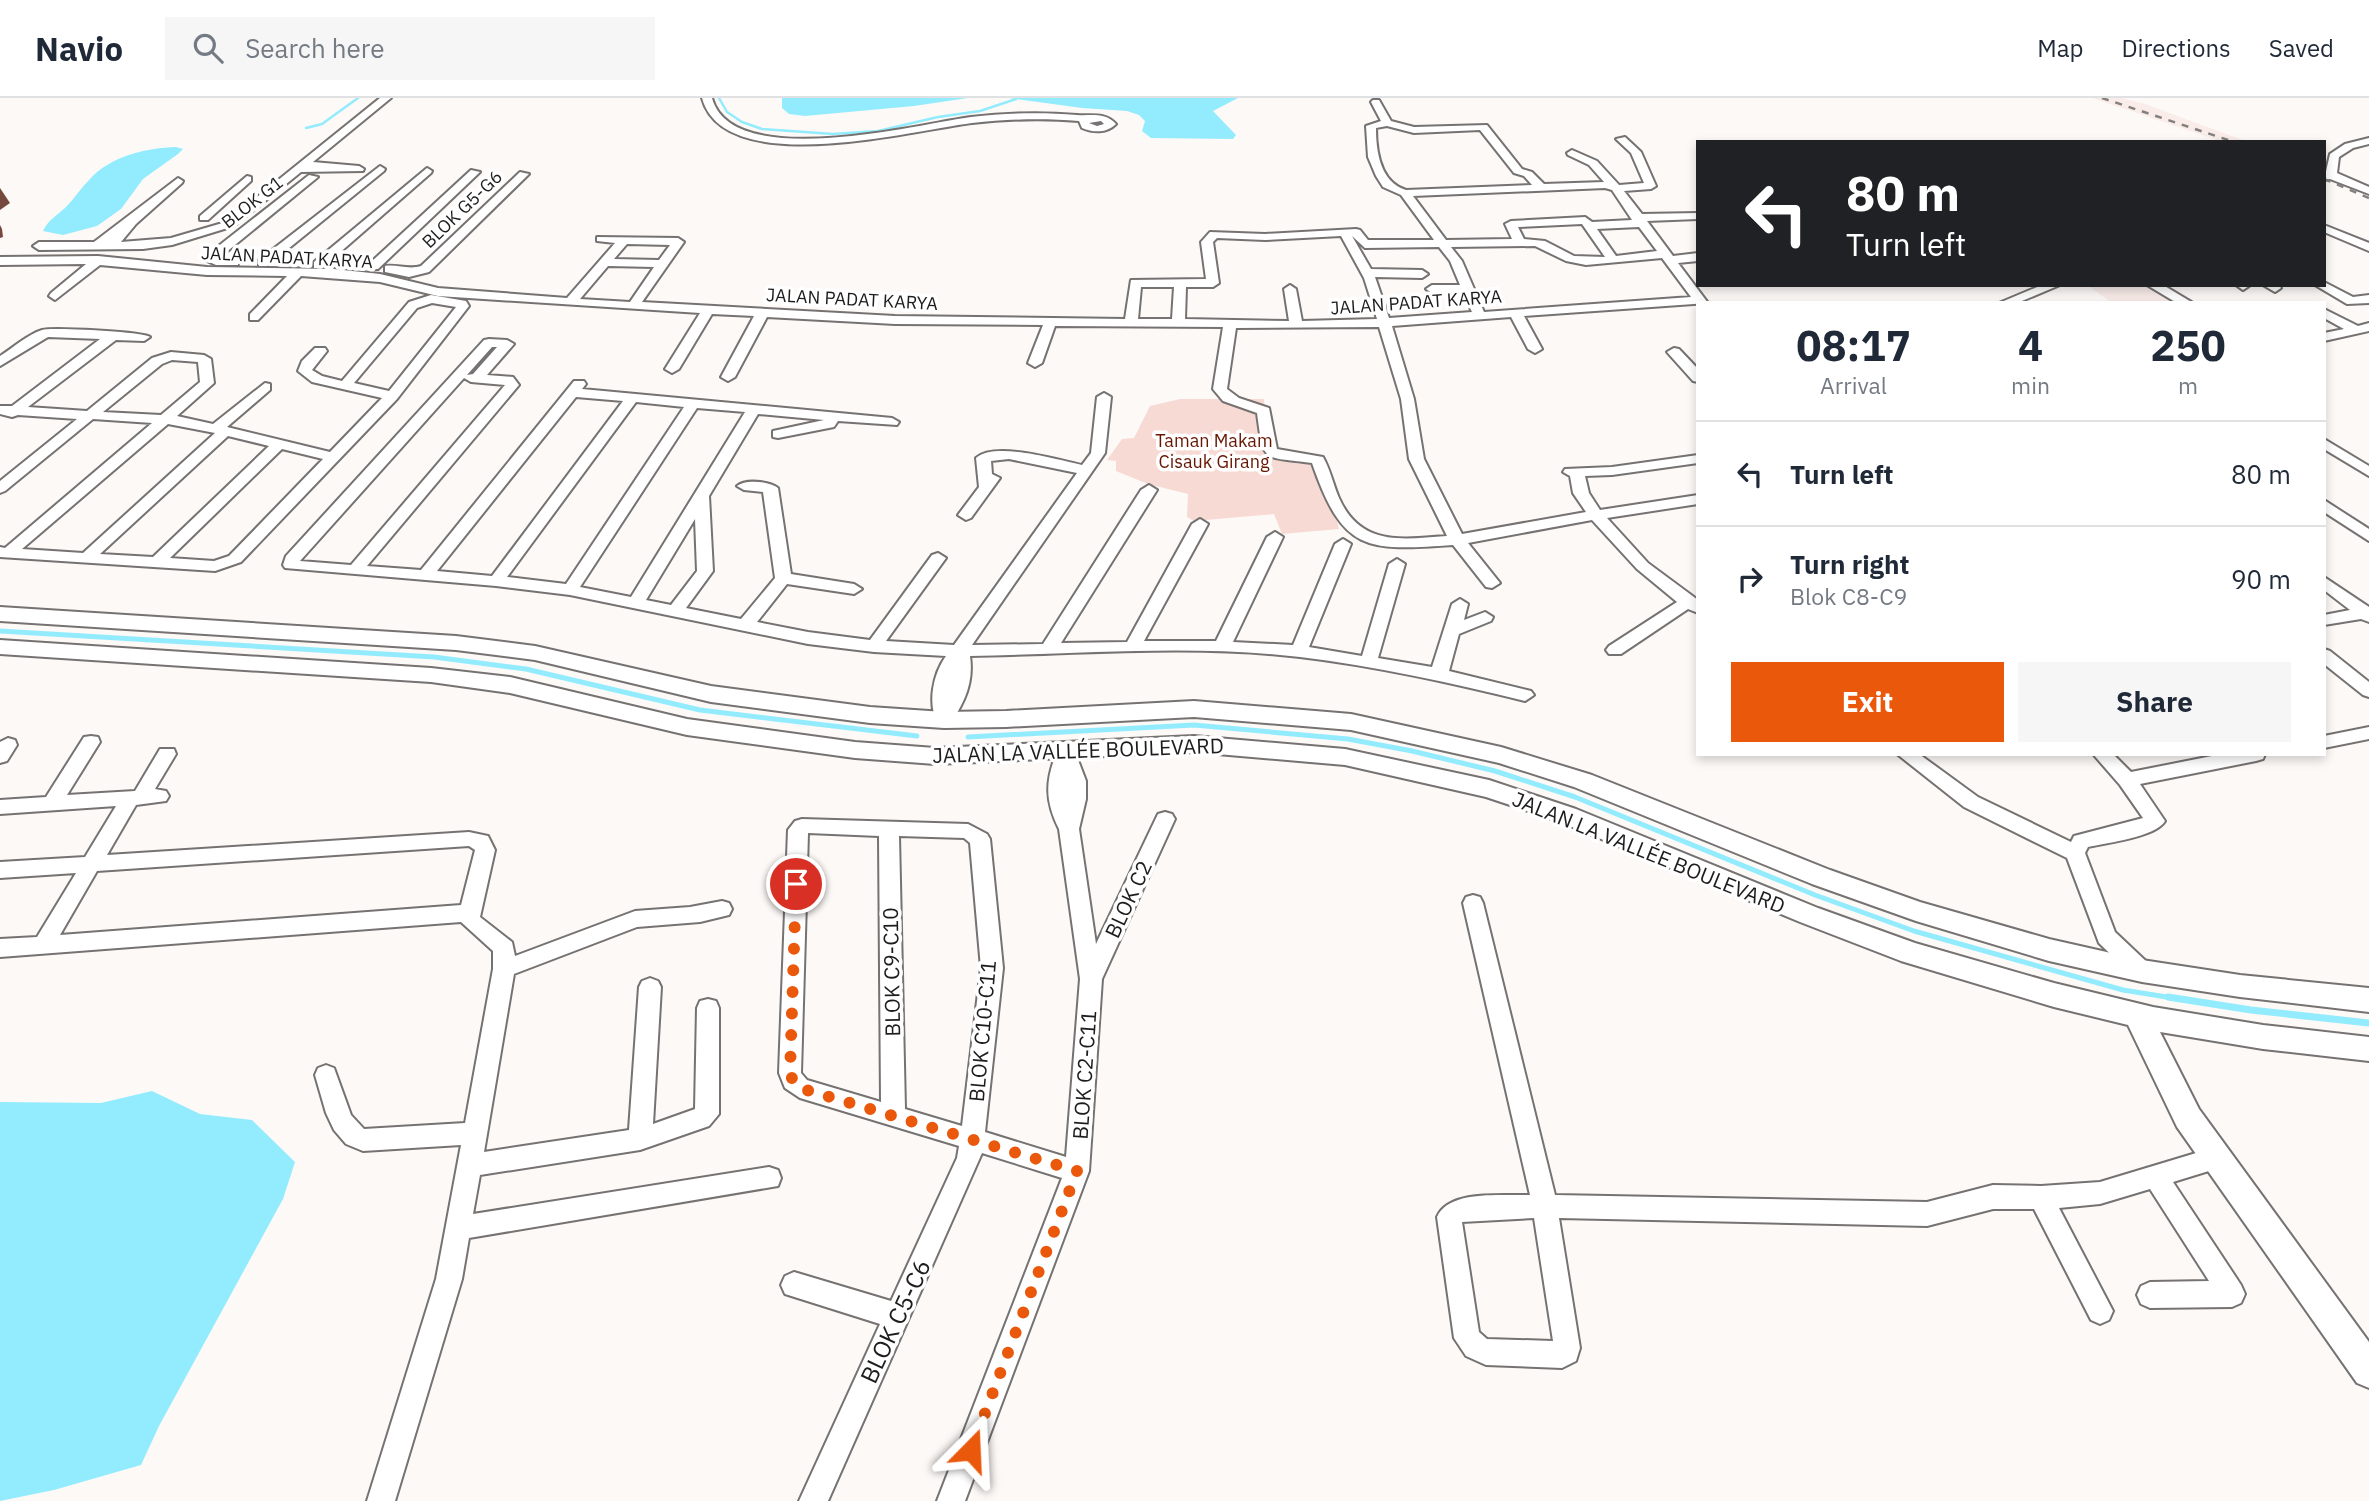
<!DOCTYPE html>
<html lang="en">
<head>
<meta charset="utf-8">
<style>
  body { margin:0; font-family:"IBM Plex Sans",sans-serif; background:#f6f6f7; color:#1f2937; height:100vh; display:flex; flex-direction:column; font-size:26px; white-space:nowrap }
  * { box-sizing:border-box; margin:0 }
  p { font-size:23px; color:#747a83 }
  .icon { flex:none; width:38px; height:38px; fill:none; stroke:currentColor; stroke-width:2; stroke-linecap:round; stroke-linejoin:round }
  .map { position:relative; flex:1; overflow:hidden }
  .panel { position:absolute; left:1696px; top:203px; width:630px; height:455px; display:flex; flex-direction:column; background:#fff; border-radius:0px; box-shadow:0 4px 10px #0003 }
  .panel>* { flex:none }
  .hud { position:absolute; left:1696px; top:42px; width:630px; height:147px; border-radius:0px; box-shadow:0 4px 10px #0003; background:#202124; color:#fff; overflow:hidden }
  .pin { position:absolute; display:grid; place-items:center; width:60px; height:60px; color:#fff; margin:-30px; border:4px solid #fff; border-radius:50%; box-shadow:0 2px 7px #0007 }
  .me { position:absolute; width:77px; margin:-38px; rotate:21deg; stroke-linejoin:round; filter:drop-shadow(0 0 5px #0008) }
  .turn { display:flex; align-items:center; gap:24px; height:147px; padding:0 35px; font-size:32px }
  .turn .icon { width:91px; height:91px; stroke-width:2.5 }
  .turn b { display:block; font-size:49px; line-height:60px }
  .eta { display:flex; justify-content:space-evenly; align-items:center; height:119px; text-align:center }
  .eta b { font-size:42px; font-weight:700; line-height:49px }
  .action { display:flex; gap:14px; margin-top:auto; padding:14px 35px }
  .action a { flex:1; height:80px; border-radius:0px; background:#ea580c; color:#fff; font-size:28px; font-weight:700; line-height:80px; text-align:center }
  .action a+a { background:#f6f6f7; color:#1f2937 }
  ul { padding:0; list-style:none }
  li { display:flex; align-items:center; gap:21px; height:105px; padding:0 35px; border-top:2px solid #e0e1e3 }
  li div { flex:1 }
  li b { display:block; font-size:26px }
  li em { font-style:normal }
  header { display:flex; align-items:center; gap:42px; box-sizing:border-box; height:98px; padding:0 35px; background:#fff; border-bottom:2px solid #e0e1e3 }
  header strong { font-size:33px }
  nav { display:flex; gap:38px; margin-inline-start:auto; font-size:24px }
  .search { width:490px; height:63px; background:#f6f6f7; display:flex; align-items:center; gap:18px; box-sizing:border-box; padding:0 24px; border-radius:0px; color:#747a83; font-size:26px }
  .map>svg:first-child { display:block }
  .built { fill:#f9ece9 }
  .green { fill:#f6dad3 }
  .water { fill:#93ecfd }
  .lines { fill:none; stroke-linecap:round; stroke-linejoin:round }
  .stream-far2 { stroke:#93ecfd; stroke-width:2.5 }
  .stream-far1 { stroke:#93ecfd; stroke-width:5 }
  .stream { stroke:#93ecfd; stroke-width:7 }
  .minor-casing { stroke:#757271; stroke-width:4 }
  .tertiary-casing { stroke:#757271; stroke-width:4 }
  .minor { fill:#fff; fill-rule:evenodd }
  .tertiary { fill:#fff; fill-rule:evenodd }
  .rail { stroke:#83807f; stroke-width:2.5; stroke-dasharray:7 7; stroke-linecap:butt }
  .shaded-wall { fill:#77493e }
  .route { stroke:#ea580c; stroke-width:12; stroke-dasharray:0 21.6 }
  .labels { text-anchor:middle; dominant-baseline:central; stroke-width:7; stroke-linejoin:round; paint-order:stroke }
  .far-street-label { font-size:18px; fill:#1e1c1c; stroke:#fff }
  .far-park-label { font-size:18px; fill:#671602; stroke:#fff }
  .street-label { font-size:21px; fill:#1e1c1c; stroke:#fff }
  .near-street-label { font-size:24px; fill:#1e1c1c; stroke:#fff }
</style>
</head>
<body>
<header>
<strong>Navio</strong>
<div class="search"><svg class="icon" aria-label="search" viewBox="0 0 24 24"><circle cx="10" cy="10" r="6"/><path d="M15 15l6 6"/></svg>Search here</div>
<nav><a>Map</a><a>Directions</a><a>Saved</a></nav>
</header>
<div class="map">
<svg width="2369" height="1403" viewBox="0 0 2369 1403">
  <rect width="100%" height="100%" fill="#fdf9f7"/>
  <!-- built -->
  <g class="built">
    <path d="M2092 0H2121L2145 6 2248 44H2223Z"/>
    <path d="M2087 187H2145L2179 205H2112Z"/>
  </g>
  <!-- green -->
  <path class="green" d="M1180 301H1264L1267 355 1322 362 1339 431 1282 436 1274 416 1194 423 1187 419 1188 396 1148 386 1116 373V363L1107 362 1122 341 1134 340 1150 308Z"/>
  <!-- water -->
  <g class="water">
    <path d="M782 0H968L914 8 805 18 789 16 782 10Z"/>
    <path d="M1009 0H1238L1213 13 1236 37 1233 41 1151 40 1142 33 1145 23 1139 17 1127 13 1082 10Z"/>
    <path d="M176 49 183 51 178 56 143 81 121 111 97 128 63 137 43 133C48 122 56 118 65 110 74 101 81 90 90 81 111 58 146 50 176 49Z"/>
    <path d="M152 993 200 1016 252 1022 295 1064 283 1101 159 1328 141 1367 54 1392 0 1403V1004L101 1005Z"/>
  </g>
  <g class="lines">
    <!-- stream-far2 -->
    <g class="stream-far2">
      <path d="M719 0 727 14 742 24 762 31 833 36 878 33 938 19 980 13 1016 1"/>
      <path d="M306 30 322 26 358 0"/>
    </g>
    <!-- stream-far1 -->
    <g class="stream-far1">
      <path d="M0 533 434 559 526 571 700 612 917 638"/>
      <path d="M968 639 1194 627 1348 641 1412 653 1495 673 1575 699 1815 797 1914 833 2123 892 2179 901"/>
    </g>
    <!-- stream -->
    <path class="stream" d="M2168 899 2251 912 2369 925"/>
    <defs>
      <g id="minor">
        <path d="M380 0H391L313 64 359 68 364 71 363 73 301 74 234 128 172 147 143 151 39 152 33 148 39 144H94L178 80 183 83 182 85 136 126 121 144 171 140 226 124Z"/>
        <path d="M702 0H712C732 74 918 26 971 19 1006 15 1041 14 1077 17 1092 18 1105 14 1116 26 1107 35 1094 35 1082 30L1079 23C1044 20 1008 21 972 25 915 32 724 82 702 0ZM1101 23 1104 26 1097 28 1089 25Z"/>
        <path d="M1373 2H1379L1391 23 1414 29 1487 27 1522 71 1532 74 1544 86 1604 84 1589 67 1568 57 1567 55 1572 52 1597 63 1619 87 1644 85 1631 55 1616 41 1625 39 1641 54 1656 88 1651 91 1624 93 1642 116 1698 115V121L1647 123 1673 158 1698 155V163L1678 165 1708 205 1524 218 1542 251 1535 255 1528 251 1511 219 1392 228 1414 301 1424 361 1462 436 1586 414 1573 395 1570 378 1563 374 1565 371 1612 369 1698 357V365L1612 377 1585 378 1589 395 1600 412 1698 397V406L1607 420 1648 465 1698 502V515L1688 511 1621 556H1609L1606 552 1609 548 1677 504 1637 471 1592 422 1468 445 1500 485 1492 490 1486 489 1453 447C1365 453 1343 454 1312 365 1262 358 1264 367 1257 315L1223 303 1213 291 1223 229 1055 228 1042 265 1035 269 1028 265 1043 227 895 226 767 219 735 279 728 283 721 279 754 218 712 216 679 271 672 275 665 271 700 215 438 198 380 184 301 178 258 222H250V216L287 178 207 177 100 167 55 202 49 198 51 195 86 166 0 167V159L98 158 207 169 334 171 380 176 438 190 567 200 615 145 597 143V139L678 140 684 144 642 204 895 218 1125 221 1131 182 1206 181 1201 144 1210 134 1265 136 1356 131 1360 132 1368 142H1434L1401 97 1383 89 1376 78 1368 59 1366 28 1381 23 1371 4ZM1387 28 1414 35 1480 32 1514 75 1524 78 1532 87 1406 92C1380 84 1376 53 1376 30ZM1605 90 1612 92 1632 122 1592 124 1585 119 1511 123 1505 126 1512 141 1446 142 1413 98ZM1582 126 1605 159 1574 158 1545 143 1524 141 1518 129ZM1639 129 1657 153 1616 158 1597 131ZM1341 138 1364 180 1377 221 1302 223 1296 191 1290 187 1284 191 1289 223 1185 221 1186 189H1213L1219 185 1213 144 1217 140 1265 142ZM1352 138 1365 150 1439 149 1450 163 1460 187H1432L1426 191 1432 195H1463L1472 214 1389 220 1375 179 1422 180 1428 176 1422 172 1371 171ZM627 146 670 147 659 162 614 161ZM1535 148 1566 163 1586 167 1662 160 1691 199 1484 214 1462 163 1451 149ZM608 168 654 169 630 204 580 201ZM1141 189H1174L1172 221H1138ZM1379 229 1401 301 1409 361 1447 438C1402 441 1361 449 1339 400 1333 386 1330 371 1323 359L1277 351 1269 310 1239 300 1227 291 1236 230Z"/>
        <path d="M2369 40V46L2353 50 2339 59 2337 75 2369 89V96L2330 81 2324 82 2330 56 2345 46Z"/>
        <path d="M380 68 385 71 384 73 267 168H259V162Z"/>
        <path d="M427 70 432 73 431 75 322 170H314V164Z"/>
        <path d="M471 72 480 74 378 171H370V165Z"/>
        <path d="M520 74 529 76 429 174 409 179 385 174V168C397 166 408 172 421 168Z"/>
        <path d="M309 77 318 79 219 160 238 161V167H216L207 163V157Z"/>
        <path d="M247 78 251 79V83L208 122H200V118Z"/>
        <path d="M2324 127 2369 145V153L2324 134Z"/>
        <path d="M2324 184 2353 199 2369 197V205L2347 206 2315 187H2324Z"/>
        <path d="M2042 187H2060L2017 205H1999Z"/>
        <path d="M2147 187H2163L2193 205H2177Z"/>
        <path d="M2236 187H2249V188L2243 192Z"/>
        <path d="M2263 187H2279L2281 190 2275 194Z"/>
        <path d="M431 197 466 203 469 208 397 301 241 464 215 473 0 459V449L5 450 152 325 93 321 5 393 0 395V383L77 321 18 317 12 319 0 316V308H12L100 241 48 239 0 268V258C13 250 28 236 42 232 53 229 145 234 150 239L144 243 116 242 28 309 87 313 152 260 171 254 204 257 211 261 214 285 177 318 213 326 265 285 270 286V292L227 329 330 354 382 300 312 284 298 273 302 263 315 250H325L327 253 312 272 322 278 342 283 409 204ZM432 205 456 209 389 293 354 285 417 210ZM172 262 198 264 200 284 161 317 103 314 162 266ZM168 326 215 335 83 455 22 451ZM228 338 269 348 153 459 100 456ZM282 351 323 361 229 458 214 463 170 460Z"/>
        <path d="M2324 211 2358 228 2369 225V233L2324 243V235L2344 231 2324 220Z"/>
        <path d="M489 241 507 242 514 246 487 277 513 279 519 287 367 468 421 472 574 283H584L586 286 582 291 892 320 899 324 897 327 838 323 834 329 778 340 773 339V333L824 322 758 316 709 398 713 473 686 510 741 521 775 480 763 394 744 392 737 388C745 381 769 383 778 390L791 476 854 486 862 491 854 496 787 486 757 524 808 534 870 542 932 457 938 455 946 460 886 543 954 547 1077 375 1009 361 991 363 992 376 1000 380 971 420 966 422 958 417 979 389 976 360C995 343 1058 362 1082 367L1091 355 1097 299 1104 295 1111 299 1105 355 972 547 1043 546 1141 392 1149 387 1157 392 1061 545 1127 544 1192 426 1200 421 1208 426 1144 543H1216L1267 439 1275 434 1283 439 1233 544 1293 547 1335 446 1343 441 1351 446 1309 549 1362 558 1389 466 1397 461 1405 466 1378 560 1432 569 1452 506 1460 501 1468 506 1464 522 1485 514 1493 519 1491 523 1459 536 1449 573 1531 593 1534 597 1525 603C1451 585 1376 568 1300 559 1192 546 1079 556 970 558 974 585 964 605 950 626H938C927 606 933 576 946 558L874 554 808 546 570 497 496 488 285 470 283 467 286 458 484 242ZM492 249H497L473 276 467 277ZM464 280 471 284 505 287 351 467 300 463ZM576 299 623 303 492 478 437 473ZM636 304 684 309 566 486 507 479ZM697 310 745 314 631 499 580 489ZM695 421 697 473 671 507 646 502Z"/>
        <path d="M1674 250 1679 251 1698 271V284L1693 283 1667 254Z"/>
        <path d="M2324 341 2369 368V378L2324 351Z"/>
        <path d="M2324 402 2369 431V443L2324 414Z"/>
        <path d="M2324 479 2369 509V524L2361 521 2324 527V517L2350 512 2324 492Z"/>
        <path d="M2324 551 2330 553 2369 584V599L2363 597 2324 566Z"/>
        <path d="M2369 629V641L2324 650V638Z"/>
        <path d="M91 638 98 639 100 644 67 697 135 693 160 651H174L176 656 155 691 166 693 169 698 166 703 136 707 107 757 469 734 488 738 495 752 480 819 512 844 515 858 635 813 690 809 722 803 729 805 732 811 729 817 700 824 637 829 514 876 484 1054 629 1032 639 889 642 883 650 880 658 883 661 889 653 1026 695 1011 697 910 700 903 708 901 716 903 719 910V1016L709 1028 640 1052 480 1077 473 1116 769 1069 778 1072 781 1080 778 1088 469 1140 462 1181 395 1403H367L436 1181 461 1047 363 1053 346 1046 334 1032 326 1015 315 977 318 970 326 967 334 970 351 1017 364 1031 465 1025 493 871V853L461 824 0 859V841L37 839 76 775 0 780V764L85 759 116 708 0 716V702L46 699 84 639ZM469 748 475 752 461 807 60 837 97 773Z"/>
        <path d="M8 640 15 642 17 647 7 663 0 665V644Z"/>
        <path d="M1066 647 1073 649 1086 683V701L1079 731 1096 846 1158 716 1165 714 1172 716 1175 721 1102 881 1089 1073 965 1403H937L1062 1080 982 1055 828 1403H799L880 1226 785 1196 781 1187 785 1178 794 1174 891 1203 957 1060 959 1048 800 1000 785 990 779 975 788 732 795 723 802 721 968 726 987 736 990 741 1003 870 985 1034 1066 1059 1080 881 1059 731C1045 703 1045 683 1057 654L1059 649ZM808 735 879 738 881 1004 807 982 801 975ZM899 738 964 740 970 745 981 870 962 1028 905 1011Z"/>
        <path d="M1897 656H1919L1978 699 2071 744 2074 738 2143 720 2120 687 2093 656H2113L2131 674 2222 656H2265L2263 661 2256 663 2140 686 2165 723C2156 739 2106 745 2088 749L2085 755 2115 834 2150 867 2153 873 2150 879 2142 882 2134 879 2099 845 2067 760 1964 709Z"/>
        <path d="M1473 797 1480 799 1483 805 1555 1097 1927 1104 1993 1087 2041 1088 2100 1084 2216 1049 2225 1052 2228 1060 2225 1068 2173 1084 2241 1187 2245 1196 2241 1205 2232 1209 2150 1210 2141 1206 2137 1197 2141 1188 2150 1184 2209 1183 2150 1091 2100 1106 2059 1110 2113 1213 2109 1222 2100 1226 2091 1222 2034 1111H1993L1927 1128 1559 1120 1580 1250 1576 1263 1562 1270 1486 1267 1466 1258 1454 1240 1437 1119C1449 1091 1503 1098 1530 1097L1463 805 1466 799ZM1534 1120 1553 1243 1487 1241 1479 1234 1462 1124Z"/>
      </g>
      <g id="tertiary">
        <path d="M0 509 456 538 535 548 711 588 870 609 944 614 1006 613 1194 603 1351 616 1501 649 1592 677 1830 772 1920 804 2049 841 2142 862 2240 877 2369 890V914L2240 899 2142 884 2049 863 1916 823 1812 786 1574 689 1499 665 1351 632 1194 619 1006 629 944 630 870 625 711 604 535 562 456 552 0 523Z"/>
        <path d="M0 542 431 570 510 579 687 621 855 644 935 650 1194 638 1345 651 1489 682 1576 711 1818 810 1915 845 2054 885 2153 909 2263 927 2369 939V963L2263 951 2160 934 2199 1011 2369 1244V1290L2357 1285 2177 1029 2128 927 2054 909 1901 863 1800 824 1558 723 1486 699 1345 667 1194 654 935 666 855 660 687 637 510 595 431 584 0 556Z"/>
      </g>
    </defs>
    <!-- minor casing -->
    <use href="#minor" class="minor-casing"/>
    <!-- tertiary casing -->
    <use href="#tertiary" class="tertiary-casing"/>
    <!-- minor -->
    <use href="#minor" class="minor"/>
    <!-- tertiary -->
    <use href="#tertiary" class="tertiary"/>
    <!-- rail -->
    <g class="rail">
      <path d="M2102 0 2234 44"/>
      <path d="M2324 81 2369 100"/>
    </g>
  </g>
  <!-- shaded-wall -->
  <g class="shaded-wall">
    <path d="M0 90 10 105 0 112Z"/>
    <path d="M0 127 2 131 3 139 0 140Z"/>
  </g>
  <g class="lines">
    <!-- route -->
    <path class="route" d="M796 786 790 975 793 983 800 990 1077 1073 971 1352"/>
  </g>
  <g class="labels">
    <!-- far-street labels -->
    <g class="far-street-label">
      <text transform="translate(252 104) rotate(-38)">BLOK G1</text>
      <text transform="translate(462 111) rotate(-44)">BLOK G5-G6</text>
      <text transform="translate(287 159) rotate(3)">JALAN PADAT KARYA</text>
      <text transform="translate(852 201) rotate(3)">JALAN PADAT KARYA</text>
      <text transform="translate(1416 204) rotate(-4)">JALAN PADAT KARYA</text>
    </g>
    <!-- far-park labels -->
    <g class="far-park-label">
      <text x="1214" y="342">Taman Makam<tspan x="1214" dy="21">Cisauk Girang</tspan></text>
    </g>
    <!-- street labels -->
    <g class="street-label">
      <text transform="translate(1078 652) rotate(-2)">JALAN LA VALLÉE BOULEVARD</text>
      <text transform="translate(1649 754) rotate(22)">JALAN LA VALLÉE BOULEVARD</text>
      <text transform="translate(1128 801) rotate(-65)">BLOK C2</text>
      <text transform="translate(891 874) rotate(-91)">BLOK C9-C10</text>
      <text transform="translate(982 933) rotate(-85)">BLOK C10-C11</text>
      <text transform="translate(1084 977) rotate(-86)">BLOK C2-C11</text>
    </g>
    <!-- near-street labels -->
    <g class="near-street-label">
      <text transform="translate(895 1223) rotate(-65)">BLOK C5-C6</text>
    </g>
  </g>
</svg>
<div class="pin" style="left:796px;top:786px;background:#d93025"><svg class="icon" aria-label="arrive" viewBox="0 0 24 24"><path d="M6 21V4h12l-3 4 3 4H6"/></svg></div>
<svg class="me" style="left:971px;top:1352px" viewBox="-20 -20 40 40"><path d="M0-17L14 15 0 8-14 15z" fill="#ea580c" stroke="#fff" stroke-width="4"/></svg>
<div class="hud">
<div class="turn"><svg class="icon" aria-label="left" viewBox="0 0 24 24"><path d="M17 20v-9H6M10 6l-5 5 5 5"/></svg><div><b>80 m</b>Turn left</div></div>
</div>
<section class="panel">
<div class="eta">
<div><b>08:17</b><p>Arrival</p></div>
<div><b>4</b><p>min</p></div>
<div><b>250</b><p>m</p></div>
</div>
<ul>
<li><svg class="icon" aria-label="left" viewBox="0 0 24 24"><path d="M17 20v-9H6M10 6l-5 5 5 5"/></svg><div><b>Turn left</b></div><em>80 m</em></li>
<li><svg class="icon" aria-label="right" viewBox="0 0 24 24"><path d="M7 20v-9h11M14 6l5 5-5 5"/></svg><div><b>Turn right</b><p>Blok C8-C9</p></div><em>90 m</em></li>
</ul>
<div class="action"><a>Exit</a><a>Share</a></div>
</section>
</div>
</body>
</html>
